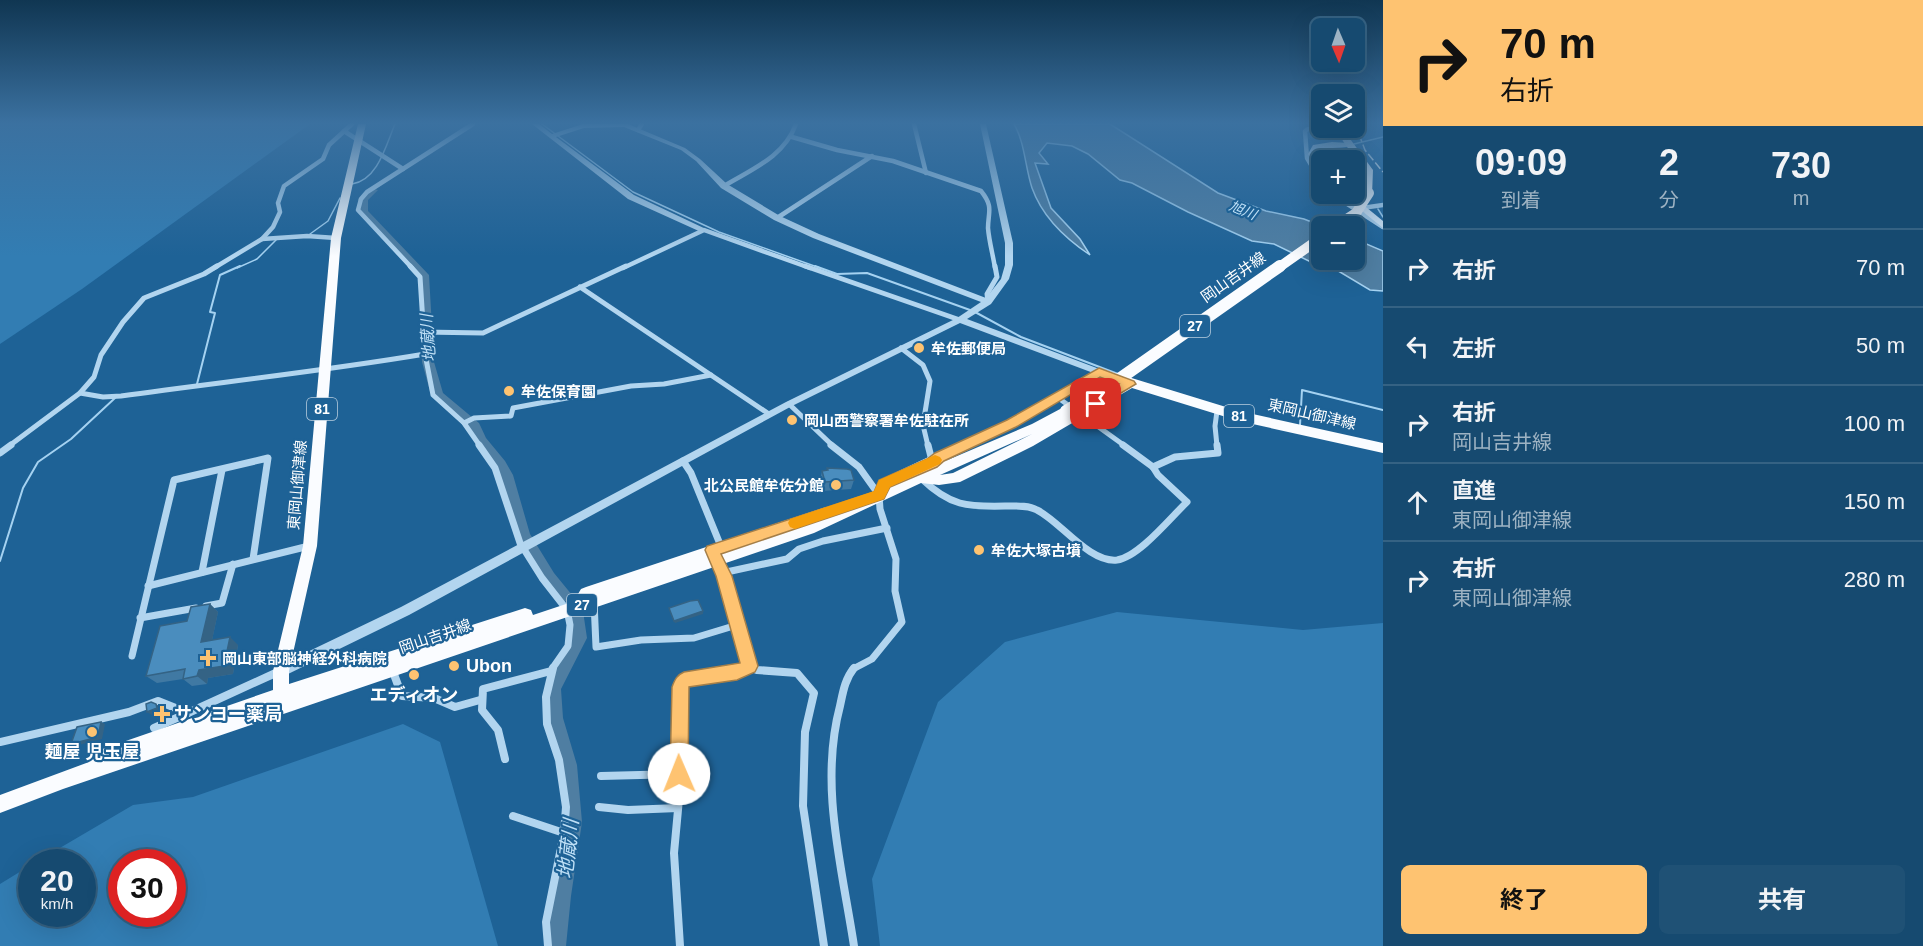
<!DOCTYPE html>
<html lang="ja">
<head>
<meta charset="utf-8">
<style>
  body { margin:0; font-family:Helvetica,"Noto Sans JP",sans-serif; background:#1f5175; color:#f1f3f6; height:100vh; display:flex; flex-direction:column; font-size:22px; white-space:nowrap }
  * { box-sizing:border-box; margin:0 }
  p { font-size:20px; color:#9eb3c3 }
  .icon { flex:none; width:33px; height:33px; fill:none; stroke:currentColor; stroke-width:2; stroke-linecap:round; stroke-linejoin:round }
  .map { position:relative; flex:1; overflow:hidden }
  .sheet { display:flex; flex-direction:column; background:#164a70; width:540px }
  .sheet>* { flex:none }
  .hud { background:#fec371; color:#111; overflow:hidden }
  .needle { width:39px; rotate:178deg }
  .fabs { position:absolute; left:1311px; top:18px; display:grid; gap:12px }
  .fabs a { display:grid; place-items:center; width:54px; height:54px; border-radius:9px; background:#164a70; box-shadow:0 6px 24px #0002,0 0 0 2px #356283; font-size:30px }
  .speed { position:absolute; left:18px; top:849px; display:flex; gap:12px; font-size:30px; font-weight:700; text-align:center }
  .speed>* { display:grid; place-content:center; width:78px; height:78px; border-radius:50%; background:#164a70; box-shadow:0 6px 24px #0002,0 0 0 2px #356283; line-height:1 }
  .speed small { font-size:15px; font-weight:400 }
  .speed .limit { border:9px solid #d22; background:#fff; color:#111 }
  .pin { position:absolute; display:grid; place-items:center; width:51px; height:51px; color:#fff; margin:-26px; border-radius:12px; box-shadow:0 3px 9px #0006 }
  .me { position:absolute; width:66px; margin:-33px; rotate:359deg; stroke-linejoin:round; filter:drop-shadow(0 0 4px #0008) }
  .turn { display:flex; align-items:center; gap:21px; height:126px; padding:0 18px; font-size:27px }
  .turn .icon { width:78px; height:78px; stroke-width:2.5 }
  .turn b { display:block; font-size:42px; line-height:51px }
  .eta { display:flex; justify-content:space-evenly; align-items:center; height:102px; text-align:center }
  .eta b { font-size:36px; font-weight:700; line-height:42px }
  .button { display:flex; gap:12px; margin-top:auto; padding:12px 18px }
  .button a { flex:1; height:69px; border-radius:9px; background:#fec371; color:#111; font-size:24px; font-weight:700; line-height:69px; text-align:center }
  .button a+a { background:#1f5175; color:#f1f3f6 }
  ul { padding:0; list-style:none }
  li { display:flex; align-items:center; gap:18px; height:78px; padding:0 18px; border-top:2px solid #356283 }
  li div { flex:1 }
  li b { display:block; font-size:22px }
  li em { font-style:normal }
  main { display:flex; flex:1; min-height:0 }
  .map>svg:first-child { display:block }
  .green { fill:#327db3; fill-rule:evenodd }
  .water { fill:#4f7ea2; stroke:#a5d2f1; stroke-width:1.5 }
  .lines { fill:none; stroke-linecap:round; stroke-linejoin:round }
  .stream-far1 { stroke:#a5d2f1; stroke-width:1.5 }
  .stream { stroke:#a5d2f1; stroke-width:2 }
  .river { fill:#4f7ea2; fill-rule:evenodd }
  .minor-far3 { stroke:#b2d5ef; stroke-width:4.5 }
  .minor-far2 { stroke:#b2d5ef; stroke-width:5 }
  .minor-far1 { stroke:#b2d5ef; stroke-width:7 }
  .minor { stroke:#b2d5ef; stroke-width:8 }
  .tertiary { fill:#b2d5ef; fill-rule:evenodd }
  .secondary { fill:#dfeefb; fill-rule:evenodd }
  .primary { fill:#fafcff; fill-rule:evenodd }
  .rail { stroke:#fff; stroke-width:1.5; stroke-dasharray:8 3; stroke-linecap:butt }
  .primary-bridge-far1 { stroke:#fafcff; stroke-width:10 }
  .primary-bridge { stroke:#fafcff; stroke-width:12 }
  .wall { fill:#4079a3 }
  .shaded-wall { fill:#346385 }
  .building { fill:#4a8dbe; stroke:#346385; stroke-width:1.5 }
  .route { fill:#fec371; stroke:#a57f49; stroke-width:1.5 }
  .slow { fill:#f59e0b }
  .poi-dot { fill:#fec371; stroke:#1e6296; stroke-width:2 }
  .labels { text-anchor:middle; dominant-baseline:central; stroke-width:4.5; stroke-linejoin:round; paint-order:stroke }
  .far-water-label { font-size:14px; font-style:italic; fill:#bedff6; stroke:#1e6296 }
  .shield { fill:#1e6296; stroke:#bcd0e0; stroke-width:1.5 }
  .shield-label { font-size:14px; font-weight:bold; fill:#fff }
  .street-label { font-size:15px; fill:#fff; stroke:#1e6296 }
  .poi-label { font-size:15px; font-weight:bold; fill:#fff; stroke:#1e6296; text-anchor:start }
  .water-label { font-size:16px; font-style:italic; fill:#bedff6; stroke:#1e6296 }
  .near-poi-label { font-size:18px; font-weight:bold; fill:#fff; stroke:#1e6296; text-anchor:start }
  .near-water-label { font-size:20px; font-style:italic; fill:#bedff6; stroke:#1e6296 }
</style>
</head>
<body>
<main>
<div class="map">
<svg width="1383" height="946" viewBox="0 0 1383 946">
  <rect width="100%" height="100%" fill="#1e6296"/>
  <!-- green -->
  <g class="green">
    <path d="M0 124H310L82 289 0 344Z"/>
    <path d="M1117 612 1303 630 1383 623V946H880L872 879 938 702 1005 642Z"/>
    <path d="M403 724 440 742 498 946H0V884L31 865 32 914H82V862H36L133 805 193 797ZM122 862H172V914H122Z"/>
  </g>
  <!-- water -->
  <path class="water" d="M1014 124H1110L1218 193 1266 211 1304 219 1322 226V260H1354L1355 239 1383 251V291L1370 290 1335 269 1313 263 1274 244 1252 241 1188 212 1132 183 1120 180 1088 154 1072 146 1047 143 1039 153 1048 164 1035 163 1051 208 1080 239 1090 255C1066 239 1042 216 1032 188 1025 167 1025 143 1014 124Z"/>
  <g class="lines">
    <!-- stream-far1 -->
    <g class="stream-far1">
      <path d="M542 124 633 192 719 232 820 268"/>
      <path d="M1354 144 1383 137"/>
      <path d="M1327 160 1326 155 1332 150"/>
      <path d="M352 184C378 180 386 145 395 124"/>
      <path d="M1354 188 1363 196"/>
      <path d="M1378 209 1383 217"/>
      <path d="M310 234 328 221 340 198"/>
      <path d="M237 268 257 259 276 240"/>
    </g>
    <!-- stream -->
    <g class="stream">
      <path d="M815 266 837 274 867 273 970 310"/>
      <path d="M975 312 1021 337 1118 374"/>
      <path d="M197 384 215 313 210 312 220 275 240 266"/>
      <path d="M1300 425 1302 390 1383 410"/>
      <path d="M0 561 23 488 38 462 71 439 115 398"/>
    </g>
    <!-- river -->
    <g class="river">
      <path d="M370 188 378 190 368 200V211L429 275 434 362 443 393 479 423 486 438 505 461 513 475 530 534 554 573 572 595 569 600 564 602 559 600 544 583 518 540 499 476 495 469 476 444 469 429 431 395 422 362 419 276 358 212V199Z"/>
      <path d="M577 609 583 611 587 638 561 689 563 718 577 765 582 822 571 896 566 946H546L551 896 564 822 559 765 545 718V688L571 637 569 616 571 611Z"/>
    </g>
    <!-- minor-far3 -->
    <g class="minor-far3">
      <path d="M914 124 926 173"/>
      <path d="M1308 129 1305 131 1307 158 1322 183"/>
      <path d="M638 130 642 124"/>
      <path d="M344 131 403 169"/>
      <path d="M792 137 837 150 893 161 981 191C994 207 988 212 988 228 989 241 993 255 995 268"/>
      <path d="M724 186C752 169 784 157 796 124"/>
      <path d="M1332 194 1383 227"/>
      <path d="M1362 208 1383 205"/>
      <path d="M777 218 872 156"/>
      <path d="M262 239 307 236 336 238"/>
      <path d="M214 268 262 239 273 227 280 212 278 203 284 186 323 159 329 145 352 124"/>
      <path d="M412 268 358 210 361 199 367 192 473 124"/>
      <path d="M623 268 704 230 810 268"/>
    </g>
    <!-- minor-far2 -->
    <g class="minor-far2">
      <path d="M410 266 420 277 425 354 433 395 464 423 480 446"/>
      <path d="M805 266 960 320"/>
      <path d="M580 287 769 414"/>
      <path d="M988 302 987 294 997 277 995 266"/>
      <path d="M423 332 483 333 626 266"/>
      <path d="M901 348 923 365 930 381 923 425 928 446"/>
      <path d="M80 393 103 397 121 396C222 382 324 371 425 354"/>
      <path d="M1057 397 1125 446"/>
      <path d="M789 404 833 446"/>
      <path d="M1217 411 1215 426 1217 446"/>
      <path d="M464 423 474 418 511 416 513 408 631 386 664 384 711 375"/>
      <path d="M9 446 80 393 94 377 101 355 123 322 144 298 204 274 217 266"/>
    </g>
    <!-- minor-far1 -->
    <g class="minor-far1">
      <path d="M479 445 495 468 520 543 542 578 567 610 570 625 568 646 552 669"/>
      <path d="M831 445 859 467 879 495 880 509 896 559 895 591 902 622 872 659 853 669"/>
      <path d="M928 445 932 461"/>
      <path d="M0 453 11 445"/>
      <path d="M683 461 691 473 722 549"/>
      <path d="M1153 467 1175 457 1218 453 1217 445"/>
      <path d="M922 479C950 506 967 507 1005 506 1015 506 1028 505 1037 510 1060 521 1089 563 1117 560 1139 557 1171 517 1187 502L1158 475 1153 467 1123 445"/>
      <path d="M715 559 724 576 749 666 755 669"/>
      <path d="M202 572 222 470"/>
      <path d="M722 573 787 559 799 549 823 541 887 528"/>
      <path d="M148 586 309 546"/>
      <path d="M594 601 596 647 641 640 694 638 737 625"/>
      <path d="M206 606 222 603 233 564"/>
      <path d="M140 618 196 608"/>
      <path d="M132 656 174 480 268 458 253 559"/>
      <path d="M744 669 749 666"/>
    </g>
    <!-- minor -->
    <g class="minor">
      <path d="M752 668 757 670 797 673 814 693 805 732 803 806 824 946"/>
      <path d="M854 668C845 679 843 692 840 706 819 785 842 867 854 946"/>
      <path d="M392 669 402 696 434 698 455 707 480 700"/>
      <path d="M154 728 188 713"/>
      <path d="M0 742 129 712 158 701 188 713 280 671"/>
      <path d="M505 759 498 730 482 710 483 689 551 671"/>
      <path d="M601 776 679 774"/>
      <path d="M599 807 628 810 678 808"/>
      <path d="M513 816 564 833"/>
      <path d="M548 946 546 922 564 833 566 807 559 760 547 724 546 697 553 668"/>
      <path d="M680 946 674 853 679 799 680 687 684 680 737 673 746 668"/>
    </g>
    <!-- tertiary -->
    <path class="tertiary" d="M532 124H539L552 134 583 124H628L685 148 700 159 727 184 780 216 819 234 986 298 1001 279 1005 265V243L980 124H986L1013 243V265L1009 279 991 304 967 319 1102 370 1104 372 1102 374H1096L960 323 792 406 409 615 286 675 281 677 276 675 275 671 276 667 401 607 786 402 957 318 981 302 813 238 774 220 721 188 696 161 681 150 624 127 584 128 556 137 634 195 708 230 704 232H701L628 199Z"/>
    <!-- secondary -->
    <g class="secondary">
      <path d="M1332 142 1349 143 1353 145C1346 149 1329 147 1319 149L1316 154 1322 163V173H1319L1308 154 1313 145Z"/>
      <path d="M1341 194H1350L1383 221V228Z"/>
    </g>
    <!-- primary -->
    <g class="primary">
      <path d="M358 124H366L341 238 317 546 289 671V684L525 608 531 610 533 615 581 599 578 594 581 589 586 587 826 507 832 511 888 485 884 481 886 477 1007 420 1099 368 1239 411 1383 443V453L1239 421 1132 388 1033 446 960 482 939 485 921 483 814 533 63 789 0 813V795L89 762 88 759 91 753 273 690V671L303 546 331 238ZM1100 377 1120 384 1072 411 1070 408H1062L1032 424 943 462 1017 426ZM1032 434 953 473 940 475Z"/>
      <path d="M1334 128H1342L1373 170 1372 195 1364 193 1363 170Z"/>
    </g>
    <!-- rail -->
    <path class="rail" d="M1355 124 1365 150 1383 172"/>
    <!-- primary-bridge-far1 -->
    <g class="primary-bridge-far1">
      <path d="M1336 226 1356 213 1369 193"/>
      <path d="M1278 268 1322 237"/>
    </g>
    <!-- primary-bridge -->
    <path class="primary-bridge" d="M1066 411 1115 382 1280 266"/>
  </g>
  <!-- wall -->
  <g class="wall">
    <path d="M827 468 854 480 851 489 823 491 820 480 822 471 827 470Z"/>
    <path d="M210 604 218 612 212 640 238 645 233 674 208 678 207 684 192 686 183 679 157 683 146 676 187 621Z"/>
  </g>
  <!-- shaded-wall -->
  <g class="shaded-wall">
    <path d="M210 604 218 612 210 650 201 642Z"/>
    <path d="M703 611V614L675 623 674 621Z"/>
    <path d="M230 637 238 645 233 674 208 678 207 684 197 676 199 670Z"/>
    <path d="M156 704 166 711 167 715 158 719 147 712Z"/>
    <path d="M101 722 105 724 102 739 75 746 71 744Z"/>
  </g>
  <!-- building -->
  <g class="building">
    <path d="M827 468 847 469 851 470 854 480 825 482 822 471 828 470Z"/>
    <path d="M698 600 703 611 674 621 669 608 690 601Z"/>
    <path d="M210 604 201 642 230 637 224 666 199 670 197 676 183 679 185 669 146 676 160 626 187 621 191 607Z"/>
    <path d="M151 702 156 704 157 708 147 712 146 704Z"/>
    <path d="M101 722 98 737 71 744 77 727Z"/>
  </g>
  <!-- sky -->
  <linearGradient id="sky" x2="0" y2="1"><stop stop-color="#103652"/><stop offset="0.48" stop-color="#3b71a0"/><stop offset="1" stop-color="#3b71a0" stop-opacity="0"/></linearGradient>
  <rect width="1383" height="256" fill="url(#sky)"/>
  <!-- route -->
  <path class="route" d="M1099 368 1134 381 1136 384 1096 408 1090 404 1092 401 1119 384 1100 377 1016 427 944 461 937 467 890 487 884 499 721 554 732 576 758 666 755 672 737 680 689 687 688 774 685 781 679 783 672 781 670 774 672 687C675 679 677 675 684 672L740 663 716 576 705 550 707 546 874 492 879 480 927 459 935 453 1007 420Z"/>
  <!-- slow -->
  <path class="slow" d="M935 455 940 457 942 460 940 464 890 487 884 499 795 529 790 527 788 523 790 519 874 491 879 480Z"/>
  <!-- markers -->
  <g class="poi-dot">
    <circle cx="919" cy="348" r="6"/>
    <circle cx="509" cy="391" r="6"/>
    <circle cx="792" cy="420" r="6"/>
    <circle cx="836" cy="485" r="6"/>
    <circle cx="979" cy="550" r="6"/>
    <path d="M205 649h6v6h6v6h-6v6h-6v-6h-6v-6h6z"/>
    <circle cx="454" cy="666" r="6"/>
    <circle cx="414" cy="675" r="6"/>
    <path d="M159 705h6v6h6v6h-6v6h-6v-6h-6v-6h6z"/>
    <circle cx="92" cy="732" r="6"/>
  </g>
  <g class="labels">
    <!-- far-water labels -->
    <g class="far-water-label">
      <text transform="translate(1243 210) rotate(23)">旭川</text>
    </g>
    <!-- shield labels -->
    <g class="shield">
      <rect x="1180" y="315" width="30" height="22" rx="4.5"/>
      <rect x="307" y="398" width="30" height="22" rx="4.5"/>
      <rect x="1224" y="405" width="30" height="22" rx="4.5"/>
      <rect x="567" y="594" width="30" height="22" rx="4.5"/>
    </g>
    <g class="shield-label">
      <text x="1195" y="326">27</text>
      <text x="322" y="409">81</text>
      <text x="1239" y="416">81</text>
      <text x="582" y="605">27</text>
    </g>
    <!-- street labels -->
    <g class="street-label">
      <text transform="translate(1233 277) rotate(-35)">岡山吉井線</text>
      <text transform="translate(1312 414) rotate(13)">東岡山御津線</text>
      <text transform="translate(297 485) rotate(-85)">東岡山御津線</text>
      <text transform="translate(435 636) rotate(-19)">岡山吉井線</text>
    </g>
    <!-- poi labels -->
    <g class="poi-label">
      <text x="931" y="348">牟佐郵便局</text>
      <text x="521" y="391">牟佐保育園</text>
      <text x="804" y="420">岡山西警察署牟佐駐在所</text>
      <text x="824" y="485" text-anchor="end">北公民館牟佐分館</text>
      <text x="991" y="550">牟佐大塚古墳</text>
      <text x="222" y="658">岡山東部脳神経外科病院</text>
    </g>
    <!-- water labels -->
    <g class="water-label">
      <text transform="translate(428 338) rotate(-94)">地蔵川</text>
    </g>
    <!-- near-poi labels -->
    <g class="near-poi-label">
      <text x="466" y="666">Ubon</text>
      <text x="414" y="695" text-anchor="middle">エディオン</text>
      <text x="174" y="714">サンヨー薬局</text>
      <text x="92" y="752" text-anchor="middle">麺屋 児玉屋</text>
    </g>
    <!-- near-water labels -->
    <g class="near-water-label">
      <text transform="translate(568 849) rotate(-84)">地蔵川</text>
    </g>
  </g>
</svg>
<div class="fabs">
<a><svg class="needle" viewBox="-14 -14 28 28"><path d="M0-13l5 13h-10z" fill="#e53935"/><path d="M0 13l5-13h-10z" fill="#9eb3c3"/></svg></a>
<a><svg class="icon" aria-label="layers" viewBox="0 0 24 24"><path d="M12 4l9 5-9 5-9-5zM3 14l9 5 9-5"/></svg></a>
<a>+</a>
<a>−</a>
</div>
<div class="speed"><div>20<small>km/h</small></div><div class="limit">30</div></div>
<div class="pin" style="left:1096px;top:404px;background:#d93025"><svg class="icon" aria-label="arrive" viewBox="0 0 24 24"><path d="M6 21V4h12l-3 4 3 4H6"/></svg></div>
<svg class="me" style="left:679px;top:774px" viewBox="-20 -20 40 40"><circle r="19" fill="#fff"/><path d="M0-13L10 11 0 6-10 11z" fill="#fec371"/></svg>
</div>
<section class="sheet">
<div class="hud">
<div class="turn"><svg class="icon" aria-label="right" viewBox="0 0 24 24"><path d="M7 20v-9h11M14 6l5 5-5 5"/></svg><div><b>70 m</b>右折</div></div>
</div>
<div class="eta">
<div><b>09:09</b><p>到着</p></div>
<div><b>2</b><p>分</p></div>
<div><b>730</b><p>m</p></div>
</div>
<ul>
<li><svg class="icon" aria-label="right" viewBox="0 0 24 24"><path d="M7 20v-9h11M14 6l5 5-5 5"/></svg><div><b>右折</b></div><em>70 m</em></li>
<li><svg class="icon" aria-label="left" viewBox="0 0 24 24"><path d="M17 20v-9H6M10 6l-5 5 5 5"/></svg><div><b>左折</b></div><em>50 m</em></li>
<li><svg class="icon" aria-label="right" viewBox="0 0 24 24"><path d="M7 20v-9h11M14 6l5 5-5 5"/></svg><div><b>右折</b><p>岡山吉井線</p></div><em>100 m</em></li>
<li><svg class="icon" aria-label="ahead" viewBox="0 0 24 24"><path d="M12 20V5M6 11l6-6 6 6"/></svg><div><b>直進</b><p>東岡山御津線</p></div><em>150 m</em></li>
<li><svg class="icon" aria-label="right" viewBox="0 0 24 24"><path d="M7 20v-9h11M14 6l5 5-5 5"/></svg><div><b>右折</b><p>東岡山御津線</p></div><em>280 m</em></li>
</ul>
<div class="button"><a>終了</a><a>共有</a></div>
</section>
</main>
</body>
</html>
